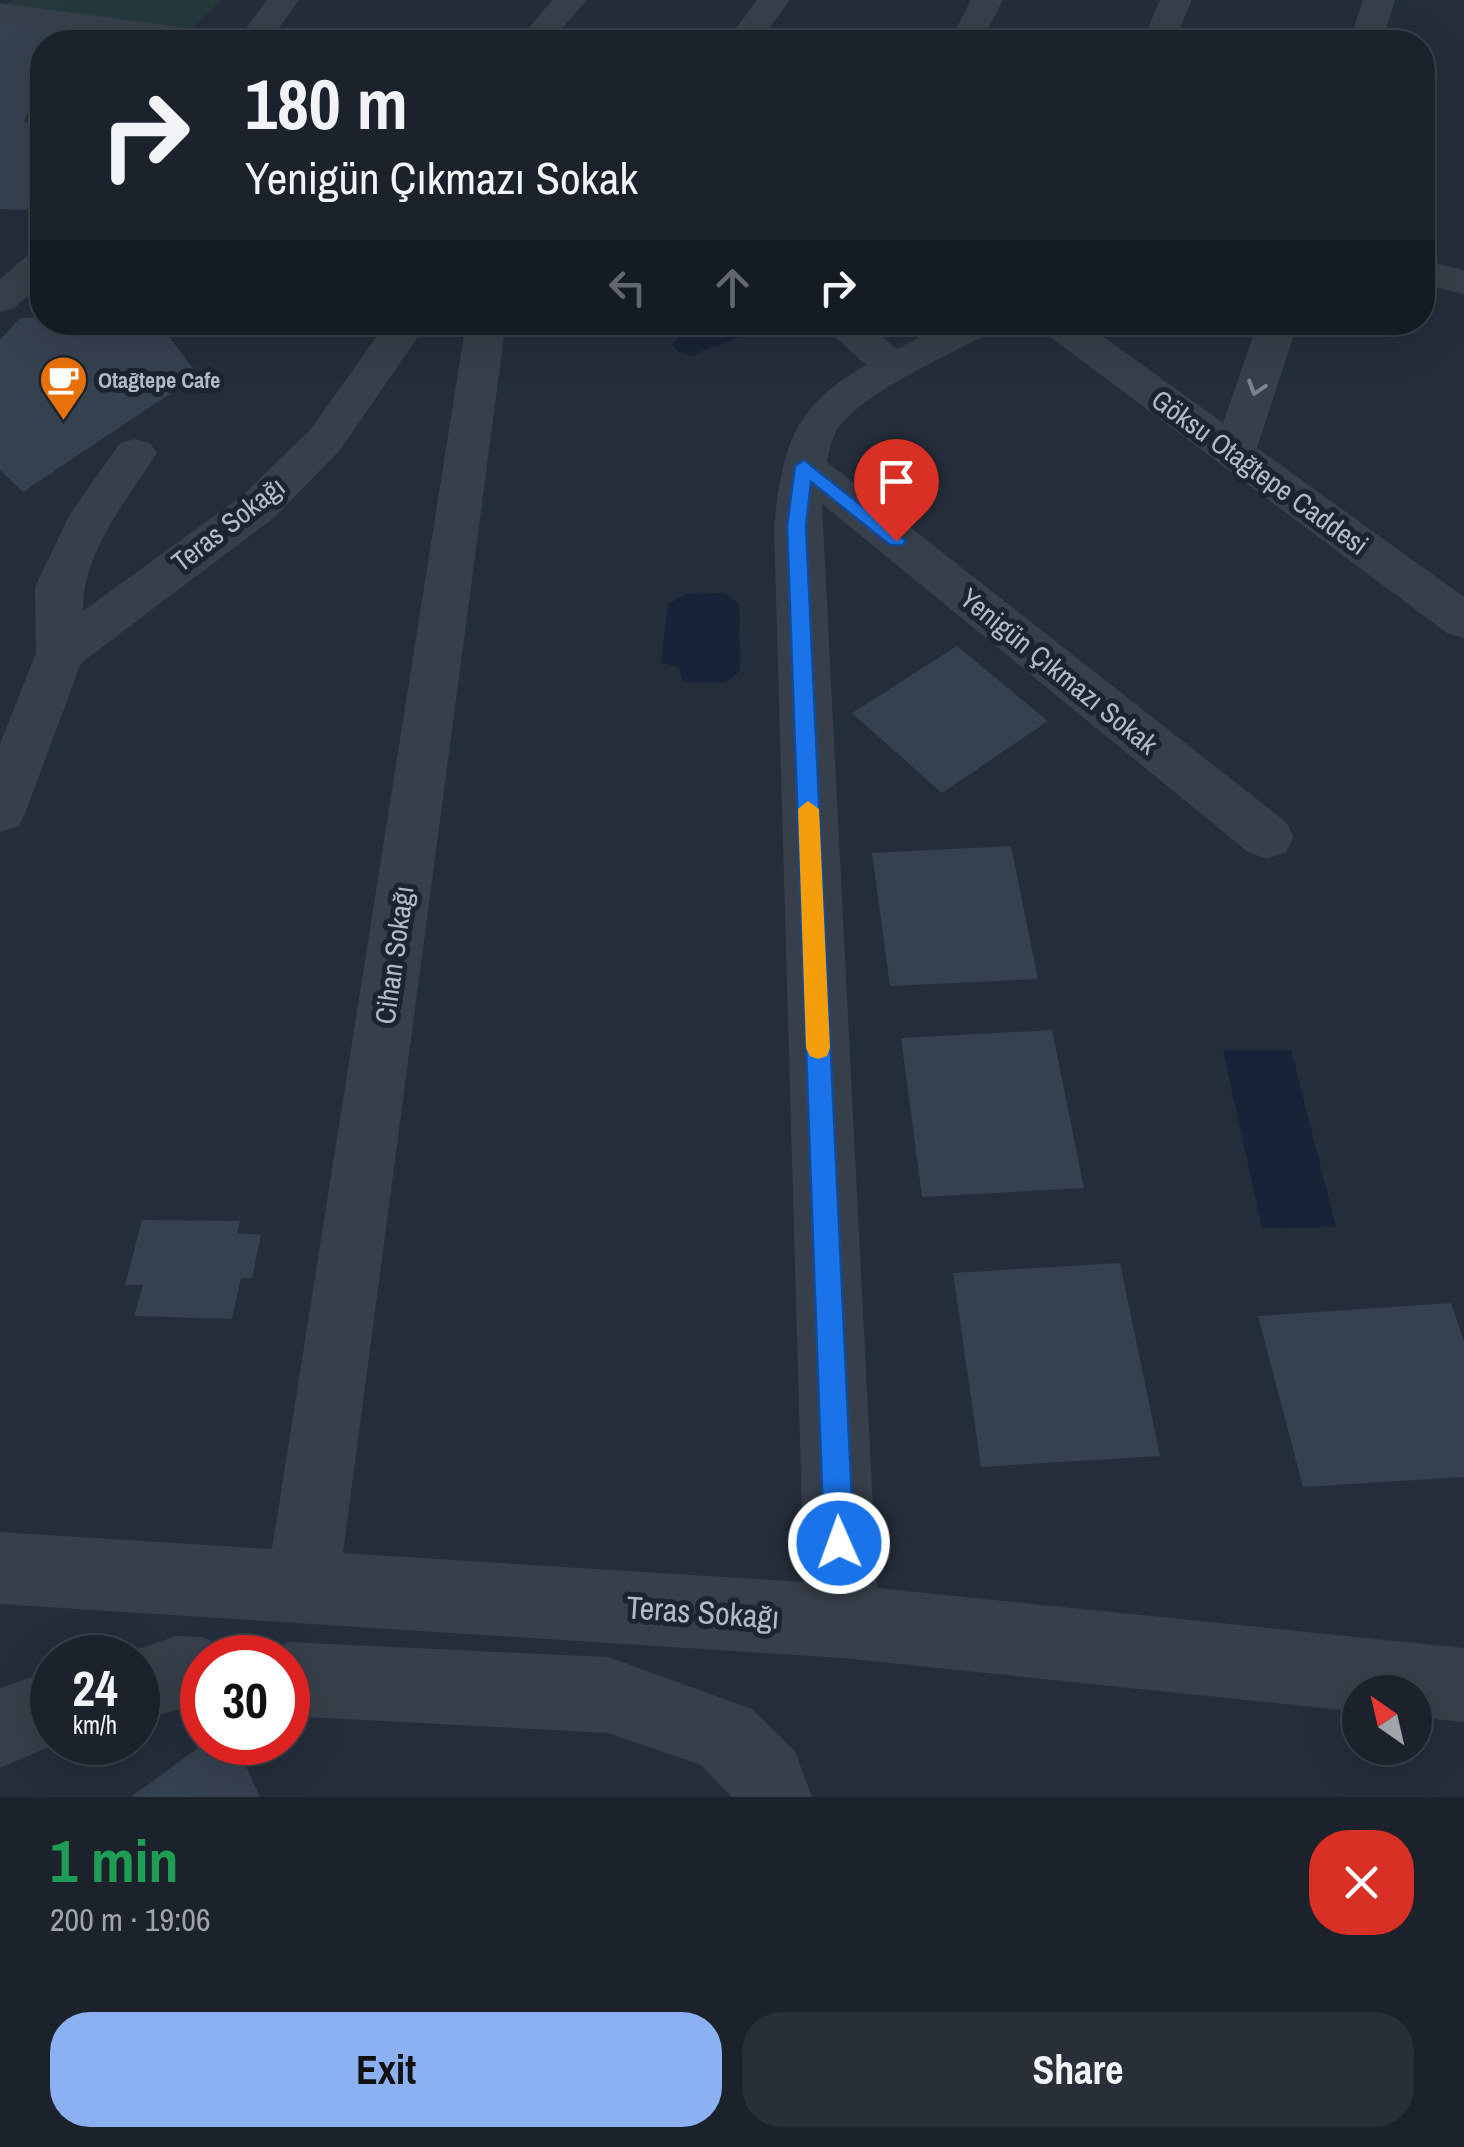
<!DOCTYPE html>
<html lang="en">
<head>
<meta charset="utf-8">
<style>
  body { margin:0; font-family:"Archivo Narrow",sans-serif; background:#282f38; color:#f1f3f6; height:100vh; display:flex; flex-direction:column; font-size:38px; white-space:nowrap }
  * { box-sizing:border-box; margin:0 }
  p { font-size:32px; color:#a0a4a9 }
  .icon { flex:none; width:55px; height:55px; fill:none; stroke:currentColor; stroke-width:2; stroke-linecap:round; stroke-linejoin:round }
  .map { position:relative; height:1797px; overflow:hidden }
  .sheet { display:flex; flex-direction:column; background:#1b222c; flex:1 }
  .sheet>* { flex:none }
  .hud { position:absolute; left:30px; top:30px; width:1405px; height:305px; border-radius:40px; box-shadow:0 10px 40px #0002,0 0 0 2px #393f48; background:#1b222c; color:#f1f3f6; overflow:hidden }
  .needle { width:65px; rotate:326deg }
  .buttons { position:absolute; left:1342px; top:1675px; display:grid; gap:20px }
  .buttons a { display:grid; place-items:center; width:90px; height:90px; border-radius:50%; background:#1b222c; box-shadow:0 10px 40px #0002,0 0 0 2px #393f48; font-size:50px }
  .speed { position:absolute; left:30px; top:1635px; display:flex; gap:20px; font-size:50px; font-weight:700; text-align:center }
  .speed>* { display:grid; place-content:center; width:130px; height:130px; border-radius:50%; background:#1b222c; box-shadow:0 10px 40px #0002,0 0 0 2px #393f48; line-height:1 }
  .speed small { font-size:25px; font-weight:400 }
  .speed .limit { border:15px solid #d22; background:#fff; color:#111 }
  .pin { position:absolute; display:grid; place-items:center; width:85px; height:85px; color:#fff; margin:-102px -42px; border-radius:50% 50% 50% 0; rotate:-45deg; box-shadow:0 0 10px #0007 }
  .pin .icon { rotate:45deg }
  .me { position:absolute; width:110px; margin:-55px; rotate:358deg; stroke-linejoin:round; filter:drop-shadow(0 0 8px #0008) }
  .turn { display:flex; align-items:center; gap:35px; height:210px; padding:0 50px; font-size:45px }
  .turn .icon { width:130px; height:130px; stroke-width:2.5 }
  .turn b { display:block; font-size:70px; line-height:85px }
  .lanes { display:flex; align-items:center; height:95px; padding:0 50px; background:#0003; justify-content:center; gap:50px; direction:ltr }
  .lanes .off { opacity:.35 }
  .round { display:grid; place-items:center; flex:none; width:105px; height:105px; border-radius:40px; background:#282f38 }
  .head { display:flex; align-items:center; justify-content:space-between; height:170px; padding:0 50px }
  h1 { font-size:60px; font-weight:800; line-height:75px; color:#1e9e55 }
  .cta { display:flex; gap:20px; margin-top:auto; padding:20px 50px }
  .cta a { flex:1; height:115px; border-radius:40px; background:#8bb1f2; color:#111; font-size:40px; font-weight:800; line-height:115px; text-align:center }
  .cta a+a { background:#282f38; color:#f1f3f6 }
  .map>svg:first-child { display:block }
  .green { fill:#25383b }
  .water { fill:#172437 }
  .building { fill:#364150 }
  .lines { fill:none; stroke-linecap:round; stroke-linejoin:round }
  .minor { fill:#373f4a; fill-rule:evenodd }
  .oneway { stroke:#7b838e }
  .route { fill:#1a73e8; stroke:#114b97; stroke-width:2.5 }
  .slow { fill:#f59e0b }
  .labels { text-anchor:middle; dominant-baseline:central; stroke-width:10; stroke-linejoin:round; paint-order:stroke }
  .far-poi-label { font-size:22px; font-weight:bold; fill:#b2bac6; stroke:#1c242f; text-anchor:start }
  .street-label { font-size:28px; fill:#b2bac6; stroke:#1c242f }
  .near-street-label { font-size:32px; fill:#b2bac6; stroke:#1c242f }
</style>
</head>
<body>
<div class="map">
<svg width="1464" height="1797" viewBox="0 0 1464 1797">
  <rect width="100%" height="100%" fill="#242d3a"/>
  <!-- green -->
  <path class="green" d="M12 0H221L188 32 6 5Z"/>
  <!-- water -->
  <g class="water">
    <path d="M709 324 732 325 744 332C735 344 710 344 693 356L679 352 672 345 680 334Z"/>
    <path d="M725 593 739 604 740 671 725 683 682 682 679 667 661 663 668 604 686 594Z"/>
    <path d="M1223 1050H1291L1336 1227 1262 1228Z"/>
  </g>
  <!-- building -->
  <g class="building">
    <path d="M0 18H36L44 29 66 23 77 42H42V107L29 110 24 122H42V183L26 210 0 209Z"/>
    <path d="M42 317V322H158L198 375 23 492 0 470V340L20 318Z"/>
    <path d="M957 646 1048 721 942 793 852 713Z"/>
    <path d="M1011 846 1038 979 890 986 872 853Z"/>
    <path d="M1052 1030 1084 1188 922 1197 901 1038Z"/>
    <path d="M142 1220 240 1221 237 1233 261 1235 252 1278H241L232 1319 134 1316 143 1285H125Z"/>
    <path d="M1120 1263 1160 1456 981 1467 953 1273Z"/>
    <path d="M1451 1303 1464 1341V1477L1303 1487 1258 1316Z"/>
    <path d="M206 1742H235L260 1797H131Z"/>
  </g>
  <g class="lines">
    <!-- minor -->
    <g class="minor">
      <path d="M267 0H299L269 42H156L0 23V3L241 35Z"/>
      <path d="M553 0H587L550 42H516Z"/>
      <path d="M757 0H790L759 42H726Z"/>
      <path d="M971 0H1003L981 42H949Z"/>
      <path d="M1160 0H1192L1174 42H1142Z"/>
      <path d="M1363 0H1395L1382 42H1349Z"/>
      <path d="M42 251V283L14 308 0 312V279L28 255Z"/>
      <path d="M1422 260 1464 270V294L1422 284Z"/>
      <path d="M387 322H428L341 449 275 517 81 663 26 811 19 826 0 832V744L36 653 35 587 70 514 120 443 135 439 150 443 157 453C127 500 82 553 83 611L243 495 311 429Z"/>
      <path d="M466 322H506L343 1553 804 1582 774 527C783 446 792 408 866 365L819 322H865L897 349 948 322H1000L994 331C955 352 856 395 836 432 831 441 829 452 827 462L1286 822 1294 837 1286 852 1267 859 1248 852 822 504 877 1588 1464 1648V1722L1415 1717V1692H1360V1712L842 1658 0 1604V1532L272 1549Z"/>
      <path d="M1036 322H1083L1223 423 1258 322H1298L1257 448 1464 597V638L1447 633 1042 331Z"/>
      <path d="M176 1636 202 1637 228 1648 233 1658H202V1711L176 1710 138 1721V1658H112Z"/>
      <path d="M288 1642 608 1657 752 1709 795 1751 812 1797H732L701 1765 608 1733 288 1716V1658H259L262 1653Z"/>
      <path d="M52 1670V1742H60L0 1768V1688Z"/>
    </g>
  </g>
  <!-- one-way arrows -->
  <defs><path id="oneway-chevron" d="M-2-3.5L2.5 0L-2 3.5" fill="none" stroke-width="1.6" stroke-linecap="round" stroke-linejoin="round" transform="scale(2.5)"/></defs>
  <use class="oneway" href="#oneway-chevron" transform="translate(1256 388) rotate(108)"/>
  <!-- route -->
  <path class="route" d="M804 460 906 541 903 545H890L811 482 806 526 854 1543 849 1553 839 1558 828 1553 824 1543 787 526 795 466Z"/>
  <!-- slow -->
  <path class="slow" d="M808 801 819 809 830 1048 827 1056 818 1059 810 1056 806 1048 798 809Z"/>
  <!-- icons -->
  <defs>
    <symbol id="cafe-pin" viewBox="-11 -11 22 30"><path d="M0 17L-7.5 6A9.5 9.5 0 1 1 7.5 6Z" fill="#e8710a" stroke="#1c242f"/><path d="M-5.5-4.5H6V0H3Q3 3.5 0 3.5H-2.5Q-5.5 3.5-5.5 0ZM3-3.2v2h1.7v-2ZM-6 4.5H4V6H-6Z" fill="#fff"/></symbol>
  </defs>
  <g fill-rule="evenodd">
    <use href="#cafe-pin" x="36" y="352" width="55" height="75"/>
  </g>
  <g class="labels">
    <!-- far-poi labels -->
    <g class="far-poi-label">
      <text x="98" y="380">Otağtepe Cafe</text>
    </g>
    <!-- street labels -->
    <g class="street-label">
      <text transform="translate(1260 472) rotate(36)">Göksu Otağtepe Caddesi</text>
      <text transform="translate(228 524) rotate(-38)">Teras Sokağı</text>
      <text transform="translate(1059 671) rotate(39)">Yenigün Çıkmazı Sokak</text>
      <text transform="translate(394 955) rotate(-82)">Cihan Sokağı</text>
    </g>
    <!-- near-street labels -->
    <g class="near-street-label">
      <text transform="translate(703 1612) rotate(4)">Teras Sokağı</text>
    </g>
  </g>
</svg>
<div class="buttons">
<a><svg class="needle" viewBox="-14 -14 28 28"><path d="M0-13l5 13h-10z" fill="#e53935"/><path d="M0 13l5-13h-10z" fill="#a0a4a9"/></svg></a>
</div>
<div class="speed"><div>24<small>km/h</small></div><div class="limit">30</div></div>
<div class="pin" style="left:896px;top:541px;background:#d93025"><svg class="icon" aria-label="arrive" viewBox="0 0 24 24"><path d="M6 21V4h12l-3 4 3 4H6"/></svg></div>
<svg class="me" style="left:839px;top:1543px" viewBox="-20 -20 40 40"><circle r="17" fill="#1a73e8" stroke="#fff" stroke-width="3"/><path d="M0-11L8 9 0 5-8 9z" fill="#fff"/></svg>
<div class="hud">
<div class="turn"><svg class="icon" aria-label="right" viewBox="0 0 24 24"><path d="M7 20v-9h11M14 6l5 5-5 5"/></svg><div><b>180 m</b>Yenigün Çıkmazı Sokak</div></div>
<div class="lanes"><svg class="icon off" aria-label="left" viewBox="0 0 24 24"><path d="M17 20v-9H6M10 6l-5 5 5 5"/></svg><svg class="icon off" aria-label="ahead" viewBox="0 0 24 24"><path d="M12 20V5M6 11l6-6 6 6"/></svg><svg class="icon" aria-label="right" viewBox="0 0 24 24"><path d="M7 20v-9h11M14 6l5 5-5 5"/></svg></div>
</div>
</div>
<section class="sheet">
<div class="head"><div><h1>1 min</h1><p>200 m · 19:06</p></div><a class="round" style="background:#d93025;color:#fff"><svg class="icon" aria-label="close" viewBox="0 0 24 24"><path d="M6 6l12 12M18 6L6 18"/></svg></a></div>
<div class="cta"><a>Exit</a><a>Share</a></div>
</section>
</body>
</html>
